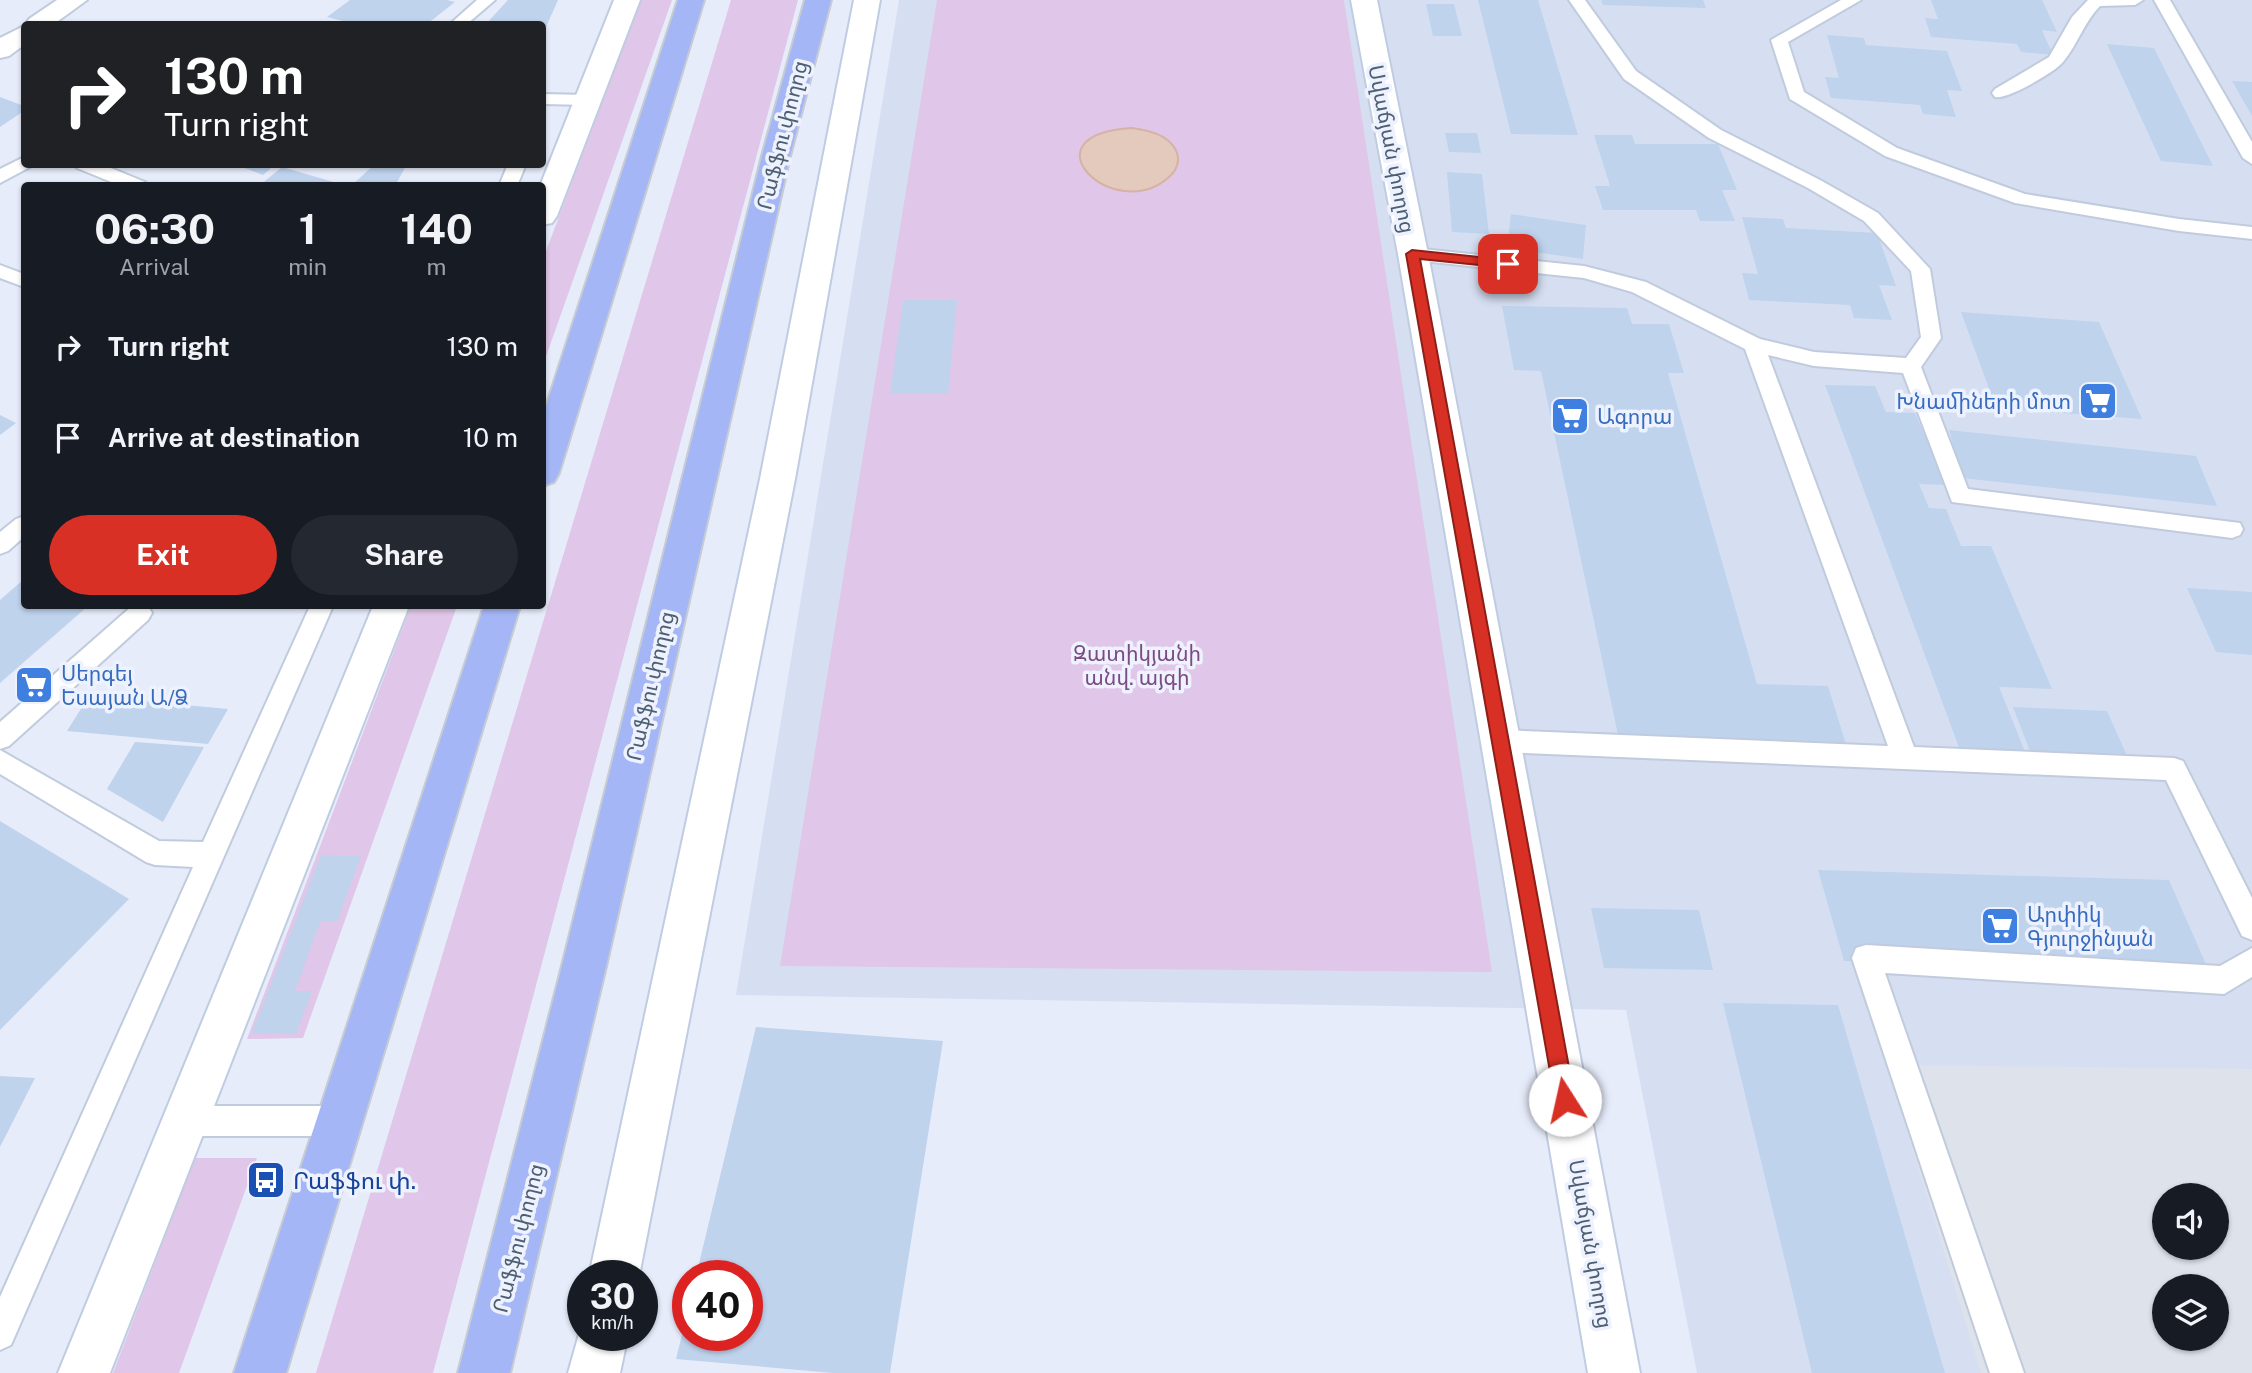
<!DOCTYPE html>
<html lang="en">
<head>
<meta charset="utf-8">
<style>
  body { margin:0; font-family:"Public Sans","Noto Sans Armenian",sans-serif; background:#242831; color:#f1f3f6; height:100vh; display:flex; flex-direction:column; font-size:26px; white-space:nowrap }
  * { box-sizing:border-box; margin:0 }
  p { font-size:23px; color:#9ea1a6 }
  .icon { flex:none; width:38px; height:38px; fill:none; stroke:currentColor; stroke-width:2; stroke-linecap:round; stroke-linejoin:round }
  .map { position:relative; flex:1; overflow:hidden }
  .side { position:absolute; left:21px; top:182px; width:525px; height:427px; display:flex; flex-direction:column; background:#171b24; border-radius:7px; box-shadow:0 2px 5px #0004 }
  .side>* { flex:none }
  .hud { position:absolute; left:21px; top:21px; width:525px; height:147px; border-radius:7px; box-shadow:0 2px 5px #0004; background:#202124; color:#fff; overflow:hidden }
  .fabs { position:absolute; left:2152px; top:1183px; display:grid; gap:14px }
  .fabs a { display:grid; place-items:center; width:77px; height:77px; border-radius:50%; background:#171b24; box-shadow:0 2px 5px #0004; font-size:35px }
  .speed { position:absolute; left:567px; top:1260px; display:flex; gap:14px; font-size:35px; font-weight:700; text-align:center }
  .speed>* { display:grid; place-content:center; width:91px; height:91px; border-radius:50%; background:#171b24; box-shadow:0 2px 5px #0004; line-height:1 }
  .speed small { font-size:18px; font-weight:400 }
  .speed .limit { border:10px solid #d22; background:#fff; color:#111 }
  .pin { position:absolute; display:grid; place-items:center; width:60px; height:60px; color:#fff; margin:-30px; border-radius:14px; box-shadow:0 4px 10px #0006 }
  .me { position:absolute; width:77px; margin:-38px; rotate:350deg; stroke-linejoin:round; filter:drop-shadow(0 0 5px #0008) }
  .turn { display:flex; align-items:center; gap:24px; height:147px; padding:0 28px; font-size:32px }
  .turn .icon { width:91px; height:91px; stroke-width:2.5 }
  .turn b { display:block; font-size:49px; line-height:60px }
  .eta { display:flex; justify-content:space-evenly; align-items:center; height:119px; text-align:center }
  .eta b { font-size:42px; font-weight:700; line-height:49px }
  .action { display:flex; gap:14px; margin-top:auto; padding:14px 28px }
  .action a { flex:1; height:80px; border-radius:42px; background:#d93025; color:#fff; font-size:28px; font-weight:700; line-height:80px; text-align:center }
  .action a+a { background:#242831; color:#f1f3f6 }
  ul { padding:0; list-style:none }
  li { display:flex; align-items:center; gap:21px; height:91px; padding:0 28px }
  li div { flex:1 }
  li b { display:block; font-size:26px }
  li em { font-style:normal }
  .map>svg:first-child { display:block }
  .residential { fill:#d6dff2; fill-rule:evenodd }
  .industrial { fill:#dee2ea; fill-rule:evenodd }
  .green { fill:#e0c6e8 }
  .water { fill:#e4c9bd; stroke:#d5b3a4; stroke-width:2 }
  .building { fill:#bfd3ed }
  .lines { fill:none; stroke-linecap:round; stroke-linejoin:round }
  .lane-casing { stroke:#c0cbdd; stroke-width:4 }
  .street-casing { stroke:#c0cbdd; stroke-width:4 }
  .secondary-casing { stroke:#bfcce1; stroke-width:4 }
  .primary-casing { stroke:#c6ccd2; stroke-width:4 }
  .lane { fill:#fff; fill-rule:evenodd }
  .street { fill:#fff; fill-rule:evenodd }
  .secondary { fill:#fff; fill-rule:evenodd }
  .primary { fill:#a4b6f5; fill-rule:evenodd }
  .route { fill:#d93025; stroke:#8d1f18; stroke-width:2 }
  .labels { text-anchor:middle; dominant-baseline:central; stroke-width:7; stroke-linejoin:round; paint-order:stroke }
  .street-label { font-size:21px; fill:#4d6073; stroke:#eef1fe }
  .shop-label { font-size:21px; fill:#366cbe; stroke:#eef1fe; text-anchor:start }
  .park-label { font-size:21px; fill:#7c4b84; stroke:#eef1fe }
  .near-transit-label { font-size:24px; fill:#164399; stroke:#eef1fe; text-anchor:start }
</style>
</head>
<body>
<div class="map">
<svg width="2252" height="1373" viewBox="0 0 2252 1373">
  <rect width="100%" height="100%" fill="#e7ecfb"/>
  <!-- residential -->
  <path class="residential" d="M899 0H2252V1373H1697L1626 1010 736 995ZM2165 1195H2217V1248H2165ZM2165 1286H2217V1339H2165Z"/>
  <!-- industrial -->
  <path class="industrial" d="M1887 1065 2252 1069V1373H1981ZM2165 1195H2217V1248H2165ZM2165 1286H2217V1339H2165Z"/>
  <!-- green -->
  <g class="green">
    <path d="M641 0H672L543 365V259Z"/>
    <path d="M731 0H798L433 1373H316Z"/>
    <path d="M937 0H1344L1492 972 780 966Z"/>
    <path d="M411 606H457L303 1038 247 1039Z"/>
    <path d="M195 1158H257L179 1373H113Z"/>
  </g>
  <!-- water -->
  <path class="water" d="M1132 128C1148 130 1171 135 1177 153 1180 162 1176 171 1169 177 1115 226 1020 135 1132 128Z"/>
  <!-- building -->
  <g class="building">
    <path d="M350 0H447L455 2 427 24H355L327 17Z"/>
    <path d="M508 0H558L542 36V24H486Z"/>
    <path d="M1478 0H1538L1578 135 1511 134Z"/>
    <path d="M1601 0H1703L1706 8 1603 5Z"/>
    <path d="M1931 0H2042L2057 32 2042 30 2053 55 2021 52 2017 44 1931 37 1925 18 1938 19Z"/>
    <path d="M1426 4H1454L1462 36H1433Z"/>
    <path d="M1827 35 1864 38 1866 45 1947 51 1962 91 1947 90 1956 117 1923 114 1920 105 1831 98 1825 77 1839 78Z"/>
    <path d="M2107 44 2154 48 2213 166 2161 161Z"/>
    <path d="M2232 81 2252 82V116Z"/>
    <path d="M0 97 24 106V111L0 127Z"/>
    <path d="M1445 133H1477L1481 153 1449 152Z"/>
    <path d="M1594 135H1632L1635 144H1718L1737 190H1722L1735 221H1700L1696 210H1603L1595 186H1610Z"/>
    <path d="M234 164H276L263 175Z"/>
    <path d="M375 164H407L395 186H351Z"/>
    <path d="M282 167 344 185V186H259Z"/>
    <path d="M1447 172 1482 174 1489 234 1452 232Z"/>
    <path d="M1511 214 1586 225 1583 259 1507 248Z"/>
    <path d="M1742 217 1783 219 1786 228 1877 233 1896 286 1879 285 1892 320 1854 318 1850 305 1749 300 1742 273 1758 274Z"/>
    <path d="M903 300H957L948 394H890Z"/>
    <path d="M1502 306 1627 308 1632 324H1669L1684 373H1668L1757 684 1828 686 1849 754 1621 749 1541 371 1514 370Z"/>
    <path d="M1961 312 2099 322 2142 419 1996 408Z"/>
    <path d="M1825 385 1875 386 1886 412 1915 413 1946 485 1919 484 1929 508 1946 509 1961 546H1991L2052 689 1999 687 2029 762 1964 761Z"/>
    <path d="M0 415 16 423 0 435Z"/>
    <path d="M1949 430 2196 456 2217 506 1962 478Z"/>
    <path d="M24 579V606H88L0 683V600Z"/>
    <path d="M2187 588 2252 592V655L2216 652Z"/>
    <path d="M89 696 228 709 208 744 67 731Z"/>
    <path d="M2013 707 2107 711 2128 758 2031 754Z"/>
    <path d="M135 742 204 747 163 822 107 789Z"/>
    <path d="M0 821 129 899 0 1030Z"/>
    <path d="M321 855 361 856 337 922H320L295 991H312L296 1034 252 1033Z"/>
    <path d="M1818 870 2169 880 2209 971 1844 961Z"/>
    <path d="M1591 908 1699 910 1713 970 1604 968Z"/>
    <path d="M1723 1003 1838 1005 1945 1373H1812Z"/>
    <path d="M756 1027 943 1041 890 1373H833L676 1359 687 1315 688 1335H747V1276H696Z"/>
    <path d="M0 1076 35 1078 0 1147Z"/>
  </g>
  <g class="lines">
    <defs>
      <g id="lane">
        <path d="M477 0H495L467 24H450Z"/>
        <path d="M1569 0H1585L1636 71 1721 130 1820 180 1878 213 1930 269 1941 338 1921 367 1968 489 2240 523 2243 529 2240 535 2232 538 1952 502 1903 373 1814 366 1768 355 1914 747 2174 758 2183 761 2252 898V940L2242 936 2166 780 1500 752 1491 749 1487 741 1491 733 1500 730 1888 746 1745 349 1632 292 1584 278 1413 260 1406 258 1403 254 1406 250 1413 248 1584 266 1646 282 1760 339 1814 352 1906 358 1921 337 1911 271 1864 221 1808 188 1709 138 1624 79Z"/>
        <path d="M1841 0H1861L1788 42 1804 92 1897 148 2025 194 2179 219 2252 227V239L2179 231 2015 203 1885 156 1790 99 1771 40Z"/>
        <path d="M2088 0H2143L2135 5 2100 6C2084 22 2078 44 2063 62 2055 72 2007 100 1995 97L1992 93 1995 89 2049 57 2072 17Z"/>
        <path d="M2154 0H2170L2252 142V164L2243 158Z"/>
        <path d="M542 94 588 95 597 100 588 105 542 104Z"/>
        <path d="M24 157V164H32L30 167 0 183V169Z"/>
        <path d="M74 164H101L145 182 148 186H121L77 168Z"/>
        <path d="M508 164H526L517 186H499Z"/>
        <path d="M0 265 24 274V287L0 278Z"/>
        <path d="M24 516V537L8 551 0 554V532L16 519Z"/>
        <path d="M132 606H148L152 613 148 620 9 746 0 749V722Z"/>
        <path d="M310 606H333L11 1345 0 1350V1297L193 867 155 865 146 862 0 774V750L159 841 203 842Z"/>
        <path d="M1866 945 2220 966 2252 948V977L2224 994 1885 973 2024 1373H1990L1852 958 1856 948Z"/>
        <path d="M186 1106H340L351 1110 355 1121 351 1132 340 1136H186L175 1132 171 1121 175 1110Z"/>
      </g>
      <g id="street">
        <path d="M57 0H87L54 24H26L29 19Z"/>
        <path d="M24 26V45L9 56 0 58V38Z"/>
      </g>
      <g id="secondary">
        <path d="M614 0H640L557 216 552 223 542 225V186H540Z"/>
        <path d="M854 0H880L795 479 639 1276H589L760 479Z"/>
        <path d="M1351 0H1377L1428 254 1640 1373H1588L1398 254Z"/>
        <path d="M373 606H409L110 1373H58Z"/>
        <path d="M583 1320V1335H628L620 1373H568Z"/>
      </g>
      <g id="primary">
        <path d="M678 0H704L559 473 554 482 542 486V419Z"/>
        <path d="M805 0H831L790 156 607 962 510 1373H458L563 962 762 156Z"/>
        <path d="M484 606H520L286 1373H234Z"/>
      </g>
    </defs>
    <!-- lane casing -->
    <use href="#lane" class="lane-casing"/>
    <!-- street casing -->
    <use href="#street" class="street-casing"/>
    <!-- secondary casing -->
    <use href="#secondary" class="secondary-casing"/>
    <!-- primary casing -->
    <use href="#primary" class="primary-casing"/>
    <!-- lane -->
    <use href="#lane" class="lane"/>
    <!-- street -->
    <use href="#street" class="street"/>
    <!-- secondary -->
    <use href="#secondary" class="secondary"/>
    <!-- primary -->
    <use href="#primary" class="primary"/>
  </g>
  <!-- route -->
  <path class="route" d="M1412 250 1508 260 1514 264 1508 268 1420 259 1575 1100 1572 1107 1565 1109 1558 1107 1555 1100 1406 254Z"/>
  <!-- icons -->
  <defs>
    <symbol id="supermarket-square" viewBox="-11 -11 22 22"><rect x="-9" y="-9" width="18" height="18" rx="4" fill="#3f7fe0" stroke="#eef1fe"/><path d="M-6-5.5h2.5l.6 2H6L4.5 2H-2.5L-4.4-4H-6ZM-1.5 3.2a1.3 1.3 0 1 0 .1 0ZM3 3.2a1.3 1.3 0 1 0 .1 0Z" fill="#fff"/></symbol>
    <symbol id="bus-square" viewBox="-11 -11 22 22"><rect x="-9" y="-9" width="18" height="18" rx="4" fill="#1a4fb4" stroke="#eef1fe"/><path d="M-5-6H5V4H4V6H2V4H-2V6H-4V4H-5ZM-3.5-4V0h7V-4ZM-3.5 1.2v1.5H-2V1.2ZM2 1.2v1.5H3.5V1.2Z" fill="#fff"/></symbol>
  </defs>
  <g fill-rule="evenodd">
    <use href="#supermarket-square" x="2076" y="379" width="44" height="44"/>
    <use href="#supermarket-square" x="1548" y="394" width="44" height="44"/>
    <use href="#supermarket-square" x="12" y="663" width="44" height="44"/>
    <use href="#supermarket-square" x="1978" y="904" width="44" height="44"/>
    <use href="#bus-square" x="244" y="1158" width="44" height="44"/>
  </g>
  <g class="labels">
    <!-- street labels -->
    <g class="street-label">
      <text transform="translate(782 135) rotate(-76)">Րաֆֆու փողոց</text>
      <text transform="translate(1392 149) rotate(79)">Սվաճյան փողոց</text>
      <text transform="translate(650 686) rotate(-77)">Րաֆֆու փողոց</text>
      <text transform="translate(518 1238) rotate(-76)">Րաֆֆու փողոց</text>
      <text transform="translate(1591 1244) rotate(80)">Սվաճյան փողոց</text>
    </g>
    <!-- shop labels -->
    <g class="shop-label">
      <text x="2071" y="401" text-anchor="end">Խնամիների մոտ</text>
      <text x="1597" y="416">Ագորա</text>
      <text x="61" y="673">Սերգեյ<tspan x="61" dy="24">Եսայան Ա/Ձ</tspan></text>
      <text x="2027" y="914">Արփիկ<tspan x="2027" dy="24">Գյուրջինյան</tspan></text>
    </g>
    <!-- park labels -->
    <g class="park-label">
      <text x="1137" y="653">Զատիկյանի<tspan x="1137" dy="24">անվ. այգի</tspan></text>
    </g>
    <!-- near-transit labels -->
    <g class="near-transit-label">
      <text x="293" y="1180">Րաֆֆու փ.</text>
    </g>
  </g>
</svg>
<div class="fabs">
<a><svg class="icon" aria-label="sound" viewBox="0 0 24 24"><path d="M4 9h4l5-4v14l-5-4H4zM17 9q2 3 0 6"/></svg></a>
<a><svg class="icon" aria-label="layers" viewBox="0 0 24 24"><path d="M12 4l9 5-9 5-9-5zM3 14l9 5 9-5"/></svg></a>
</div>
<div class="speed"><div>30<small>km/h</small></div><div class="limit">40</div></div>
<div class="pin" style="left:1508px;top:264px;background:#d93025"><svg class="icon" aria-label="arrive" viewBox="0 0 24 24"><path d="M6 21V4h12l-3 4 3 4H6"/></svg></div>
<svg class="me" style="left:1565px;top:1100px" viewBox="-20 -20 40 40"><circle r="19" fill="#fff"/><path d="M0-13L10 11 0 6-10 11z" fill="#d93025"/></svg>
<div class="hud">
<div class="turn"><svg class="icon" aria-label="right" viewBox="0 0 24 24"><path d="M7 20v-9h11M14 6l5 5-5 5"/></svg><div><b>130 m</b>Turn right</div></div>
</div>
<section class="side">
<div class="eta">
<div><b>06:30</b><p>Arrival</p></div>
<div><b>1</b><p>min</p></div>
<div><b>140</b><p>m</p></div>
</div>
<ul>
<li><svg class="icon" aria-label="right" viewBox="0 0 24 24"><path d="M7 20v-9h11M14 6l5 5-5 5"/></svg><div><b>Turn right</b></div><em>130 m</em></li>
<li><svg class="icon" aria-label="arrive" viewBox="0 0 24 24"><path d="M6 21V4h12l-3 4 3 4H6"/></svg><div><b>Arrive at destination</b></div><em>10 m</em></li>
</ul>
<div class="action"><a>Exit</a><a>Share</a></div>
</section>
</div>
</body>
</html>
